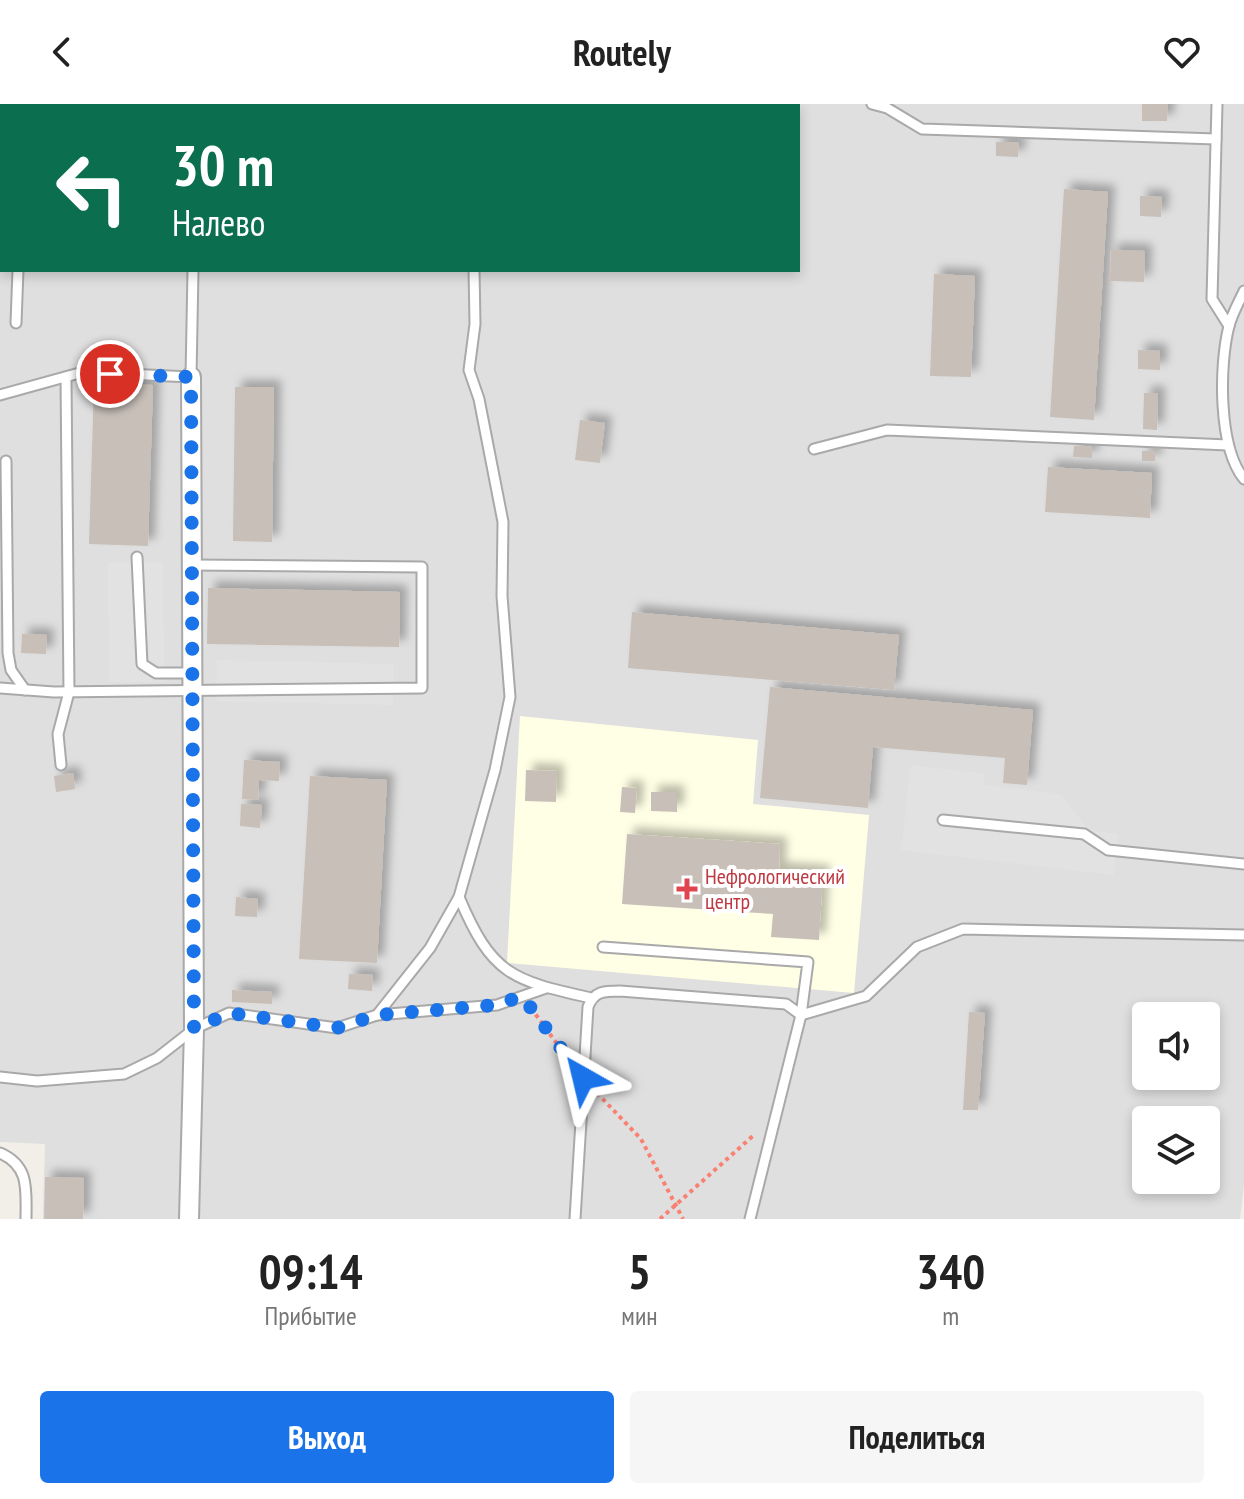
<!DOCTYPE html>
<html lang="ru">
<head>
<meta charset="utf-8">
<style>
  body { margin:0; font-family:"PT Sans Narrow",sans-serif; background:#f6f6f6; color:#222; height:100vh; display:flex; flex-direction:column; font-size:30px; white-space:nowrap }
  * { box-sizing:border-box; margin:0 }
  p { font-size:26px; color:#767676 }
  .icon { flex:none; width:44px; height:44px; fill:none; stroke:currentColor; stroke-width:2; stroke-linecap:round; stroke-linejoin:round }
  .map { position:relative; height:1115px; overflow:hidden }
  .sheet { display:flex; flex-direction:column; background:#fff; flex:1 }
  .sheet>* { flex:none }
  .guide { position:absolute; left:0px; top:0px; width:800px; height:168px; box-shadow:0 4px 12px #0003; background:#0b6e4f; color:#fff; overflow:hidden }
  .controls { position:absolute; left:1132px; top:898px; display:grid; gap:16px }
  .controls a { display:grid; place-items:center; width:88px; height:88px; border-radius:8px; background:#fff; box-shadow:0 4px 12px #0003; font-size:40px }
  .pin { position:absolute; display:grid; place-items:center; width:68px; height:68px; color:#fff; margin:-34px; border:4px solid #fff; border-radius:50%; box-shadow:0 2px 8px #0007 }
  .me { position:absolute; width:88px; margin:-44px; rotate:323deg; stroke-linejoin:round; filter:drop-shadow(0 0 6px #0008) }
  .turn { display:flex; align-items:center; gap:28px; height:168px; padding:0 40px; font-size:36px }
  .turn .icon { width:104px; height:104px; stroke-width:2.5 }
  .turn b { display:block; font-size:56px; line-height:68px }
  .eta { display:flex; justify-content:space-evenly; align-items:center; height:136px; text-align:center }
  .eta b { font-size:48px; font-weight:800; line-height:56px }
  .action { display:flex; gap:16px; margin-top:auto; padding:16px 40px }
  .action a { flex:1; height:92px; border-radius:8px; background:#1a73e8; color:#fff; font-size:32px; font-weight:800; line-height:92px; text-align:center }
  .action a+a { background:#f6f6f6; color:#222 }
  header { display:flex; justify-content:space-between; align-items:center; height:104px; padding:0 40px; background:#fff; font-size:36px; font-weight:800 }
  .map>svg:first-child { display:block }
  .residential { fill:#e0dfdf; fill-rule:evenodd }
  .education { fill:#ffffe5 }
  .parking { fill:#e2e2e2 }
  .building { fill:#c7bfb8; filter:url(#shadow) }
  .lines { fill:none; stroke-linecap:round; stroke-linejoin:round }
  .service-casing { stroke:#a9a9a9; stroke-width:13 }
  .minor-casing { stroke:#a9a9a9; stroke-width:22 }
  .path { stroke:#fa8072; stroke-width:4; stroke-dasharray:4 4; stroke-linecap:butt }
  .service { stroke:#fff; stroke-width:9 }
  .minor { stroke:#fff; stroke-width:18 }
  .route { stroke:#1a73e8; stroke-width:14; stroke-dasharray:0 25.2 }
  .health-dot { fill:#e0444e; stroke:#fff; stroke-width:3 }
  .labels { text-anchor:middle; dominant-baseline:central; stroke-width:8; stroke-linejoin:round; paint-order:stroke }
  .health-label { font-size:22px; fill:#be3a42; stroke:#fff; text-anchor:start }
</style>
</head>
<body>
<header><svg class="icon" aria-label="back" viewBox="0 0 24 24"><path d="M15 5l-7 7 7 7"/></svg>Routely<svg class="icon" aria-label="heart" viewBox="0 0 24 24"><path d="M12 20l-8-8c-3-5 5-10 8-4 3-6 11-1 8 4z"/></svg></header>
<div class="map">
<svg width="1244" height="1115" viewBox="0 0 1244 1115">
  <defs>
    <filter id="shadow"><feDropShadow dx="7" dy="-7" stdDeviation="4" flood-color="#0004"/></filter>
  </defs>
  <rect width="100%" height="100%" fill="#f2efe9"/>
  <!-- residential -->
  <path class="residential" d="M0 0H1244V1080L1240 1115H43L45 1040 0 1038ZM2 2H798V166H2ZM1146 912H1206V972H1146ZM1146 1016H1206V1076H1146Z"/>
  <!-- education -->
  <path class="education" d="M520 612 758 636 753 700 869 711 854 889 507 859Z"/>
  <!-- parking -->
  <g class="parking">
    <path d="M108 458H163L164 578H109Z"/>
    <path d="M217 556 394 560 393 601 216 597Z"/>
    <path d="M911 661 985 670 984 681 1061 690 1089 726 1118 730 1114 771 901 746Z"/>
  </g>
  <!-- building -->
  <g class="building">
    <path d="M1142 0H1168L1167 17H1142Z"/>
    <path d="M996 38H1019L1018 53 996 52Z"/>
    <path d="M1064 85 1108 88 1094 316 1050 313Z"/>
    <path d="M1140 92 1162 93 1161 113 1140 112Z"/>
    <path d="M1111 146 1145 147 1144 178 1110 177Z"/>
    <path d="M934 170 975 172 971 273 930 272Z"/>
    <path d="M1138 246 1160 247V266L1138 265Z"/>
    <path d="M94 280 153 281 148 442 89 440Z"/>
    <path d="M235 283H274L272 438 233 437Z"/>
    <path d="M1144 289H1158L1157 326 1143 325Z"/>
    <path d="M580 316 605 319 600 359 575 356Z"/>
    <path d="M1074 342H1092V354L1073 353Z"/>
    <rect x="1142" y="347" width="13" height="10"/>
    <path d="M1048 363 1152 369 1150 414 1045 408Z"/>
    <path d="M208 484 400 488 399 543 207 540Z"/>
    <path d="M632 508 899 531 894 586 628 564Z"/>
    <path d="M22 530 47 531 46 550 21 549Z"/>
    <path d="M770 583 1033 606 1027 681 1003 679 1005 654 873 643 868 704 760 694Z"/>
    <path d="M244 656 280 658 279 677 259 676 258 696 242 695Z"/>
    <path d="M526 666 557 667 556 698 525 697Z"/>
    <path d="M73 669 75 685 56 688 54 672Z"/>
    <path d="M310 672 387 676 377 859 299 855Z"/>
    <path d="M622 683 637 684 635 709 620 708Z"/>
    <path d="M651 688H677V708L651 707Z"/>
    <path d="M241 700 262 701 260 724 240 722Z"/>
    <path d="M627 730 780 740 779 765 823 768 819 836 771 833 773 810 622 800Z"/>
    <path d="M236 793 258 795 257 813 235 812Z"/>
    <path d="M349 870 373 871 372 887 348 885Z"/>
    <path d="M232 886 272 888V900L232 898Z"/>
    <path d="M969 908 985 909 978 1006H963Z"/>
    <path d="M45 1073 84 1074 83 1115H44Z"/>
  </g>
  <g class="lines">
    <defs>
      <g id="service">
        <path d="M451 0V2"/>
        <path d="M872 0 887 4 922 25 1216 35"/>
        <path d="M1217 0 1212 195 1229 222"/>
        <path d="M25 2V0"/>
        <path d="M198 2V0"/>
        <path d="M1244 187C1239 198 1232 210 1229 222 1219 261 1218 343 1244 375"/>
        <path d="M16 219 18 166"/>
        <path d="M0 291 83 268 191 273 193 166"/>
        <path d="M814 345 887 326 1228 341"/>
        <path d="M6 357 8 549 11 566 25 586"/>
        <path d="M137 453 142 560 156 569H191"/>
        <path d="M0 584 54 588 422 584V463L191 461"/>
        <path d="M61 661 58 630 69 588 66 274"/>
        <path d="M943 716 1084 730 1108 746 1244 760"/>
        <path d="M459 793C492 871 511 876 591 894"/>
        <path d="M603 843 808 858 801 911 866 892 917 843 963 825 1244 831"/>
        <path d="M377 911 497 901 546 884"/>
        <path d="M0 973 37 977 124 970 157 954 194 925 229 909 337 924 377 911 430 844 459 793 495 666 510 593 502 492 503 418 479 295 469 266 475 220 474 166"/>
        <path d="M0 1049C30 1062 26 1086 26 1115"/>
        <path d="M575 1115 588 903C594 887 604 887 620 887L786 900 801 911 750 1115"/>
      </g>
      <path id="minor" d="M189 1115 194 925 191 273"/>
    </defs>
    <!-- service casing -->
    <use href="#service" class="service-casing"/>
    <!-- minor casing -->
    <use href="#minor" class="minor-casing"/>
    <!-- path -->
    <g class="path">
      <path d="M531 904 568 955"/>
      <path d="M597 989 641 1035 683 1115"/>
      <path d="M660 1115 755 1030"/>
    </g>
    <!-- service -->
    <use href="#service" class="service"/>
    <!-- minor -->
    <use href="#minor" class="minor"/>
  </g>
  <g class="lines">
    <!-- route -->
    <path class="route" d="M110 270 191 273 194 925 229 909 337 924 377 911 497 901 522 892 583 974"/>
  </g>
  <!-- markers -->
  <path class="health-dot" d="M683 773h8v8h8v8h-8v8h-8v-8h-8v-8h8z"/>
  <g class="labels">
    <!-- health labels -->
    <g class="health-label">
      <text x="705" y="772">Нефрологический<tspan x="705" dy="25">центр</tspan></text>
    </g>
  </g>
</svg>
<div class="controls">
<a><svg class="icon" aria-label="sound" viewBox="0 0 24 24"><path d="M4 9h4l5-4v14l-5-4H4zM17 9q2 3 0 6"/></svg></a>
<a><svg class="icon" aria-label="layers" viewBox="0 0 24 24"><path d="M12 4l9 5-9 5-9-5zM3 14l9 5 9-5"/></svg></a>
</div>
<div class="pin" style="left:110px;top:270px;background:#d93025"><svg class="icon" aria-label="arrive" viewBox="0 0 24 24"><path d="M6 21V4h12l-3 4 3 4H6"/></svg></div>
<svg class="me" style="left:583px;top:974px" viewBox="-20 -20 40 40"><path d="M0-17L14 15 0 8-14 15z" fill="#1a73e8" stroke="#fff" stroke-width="4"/></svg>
<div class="guide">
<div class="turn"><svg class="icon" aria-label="left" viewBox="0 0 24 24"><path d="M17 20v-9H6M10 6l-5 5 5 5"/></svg><div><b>30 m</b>Налево</div></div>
</div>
</div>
<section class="sheet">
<div class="eta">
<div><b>09:14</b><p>Прибытие</p></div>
<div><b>5</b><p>мин</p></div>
<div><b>340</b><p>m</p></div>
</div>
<div class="action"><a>Выход</a><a>Поделиться</a></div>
</section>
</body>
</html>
